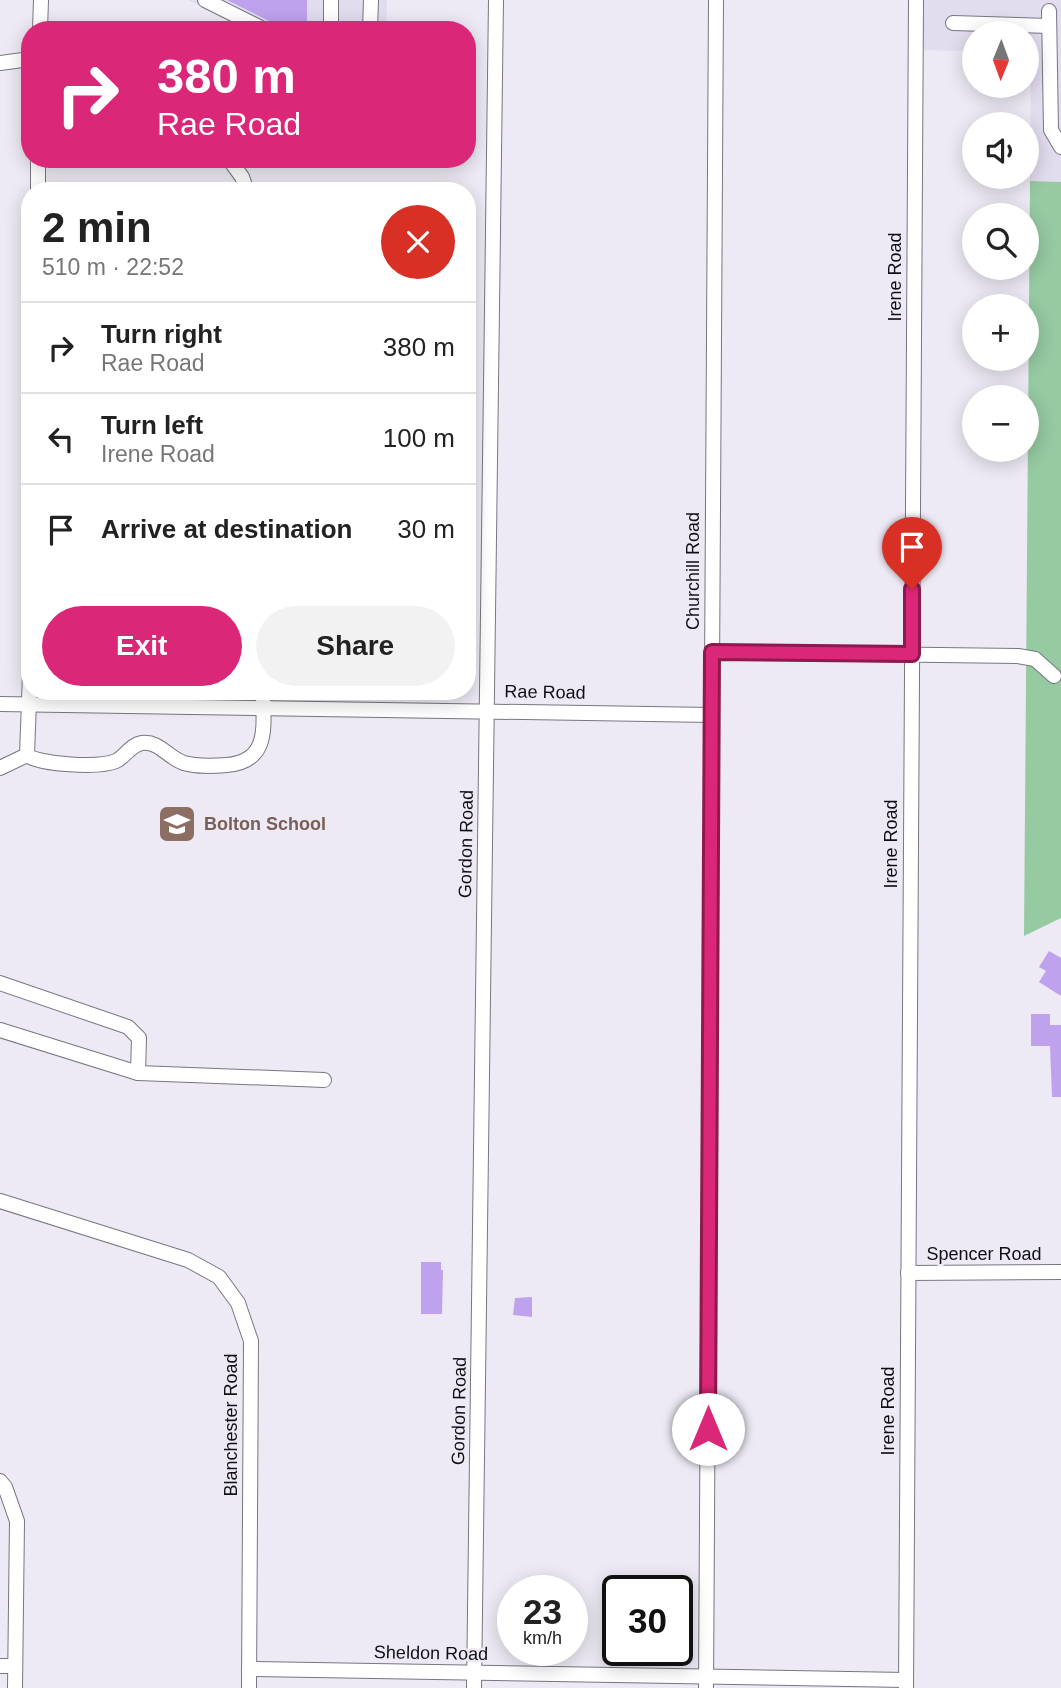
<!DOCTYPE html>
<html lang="en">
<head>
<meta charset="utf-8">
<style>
  body { margin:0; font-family:Helvetica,sans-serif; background:#f2f2f2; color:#222; height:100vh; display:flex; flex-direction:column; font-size:26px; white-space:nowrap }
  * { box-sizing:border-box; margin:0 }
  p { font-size:23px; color:#767676 }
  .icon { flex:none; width:38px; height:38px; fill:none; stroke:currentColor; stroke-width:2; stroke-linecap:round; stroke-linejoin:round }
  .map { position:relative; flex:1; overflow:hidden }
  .side { position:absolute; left:21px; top:182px; width:455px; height:518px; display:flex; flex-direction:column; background:#fff; border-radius:28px; box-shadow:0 4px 18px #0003 }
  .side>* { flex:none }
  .guide { position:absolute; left:21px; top:21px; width:455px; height:147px; border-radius:28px; box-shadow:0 4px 18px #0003; background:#db2777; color:#fff; overflow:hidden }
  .needle { width:46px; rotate:181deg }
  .controls { position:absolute; left:962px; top:21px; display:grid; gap:14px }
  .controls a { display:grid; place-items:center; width:77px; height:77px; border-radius:50%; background:#fff; box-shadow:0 4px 18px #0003; font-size:35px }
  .speed { position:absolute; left:497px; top:1575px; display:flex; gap:14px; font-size:35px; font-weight:700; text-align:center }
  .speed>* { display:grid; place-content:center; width:91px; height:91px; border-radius:50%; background:#fff; box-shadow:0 4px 18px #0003; line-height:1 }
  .speed small { font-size:18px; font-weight:400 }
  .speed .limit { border:4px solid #111; border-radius:10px; background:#fff; color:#111 }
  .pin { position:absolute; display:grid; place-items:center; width:60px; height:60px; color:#fff; margin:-72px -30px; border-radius:50% 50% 50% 0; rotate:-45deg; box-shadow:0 0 7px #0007 }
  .pin .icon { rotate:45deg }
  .me { position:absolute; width:77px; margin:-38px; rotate:0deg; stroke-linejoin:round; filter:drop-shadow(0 0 5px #0008) }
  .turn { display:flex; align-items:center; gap:24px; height:147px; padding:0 21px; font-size:32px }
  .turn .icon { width:91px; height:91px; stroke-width:2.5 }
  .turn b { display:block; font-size:49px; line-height:60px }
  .round { display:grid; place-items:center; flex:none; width:74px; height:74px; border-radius:37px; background:#f2f2f2 }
  .overview { display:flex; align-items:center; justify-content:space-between; height:119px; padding:0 21px }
  h1 { font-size:42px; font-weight:700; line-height:52px }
  .primary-button { display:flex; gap:14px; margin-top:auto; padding:14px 21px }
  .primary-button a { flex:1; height:80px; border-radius:42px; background:#db2777; color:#fff; font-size:28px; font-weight:700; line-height:80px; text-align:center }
  .primary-button a+a { background:#f2f2f2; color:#222 }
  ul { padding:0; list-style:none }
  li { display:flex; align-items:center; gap:21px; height:91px; padding:0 21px; border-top:2px solid #e0e0e0 }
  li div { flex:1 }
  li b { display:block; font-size:26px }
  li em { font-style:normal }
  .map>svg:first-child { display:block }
  .built { fill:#e2dcef }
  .green { fill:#96caa1 }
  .building { fill:#bea2ed }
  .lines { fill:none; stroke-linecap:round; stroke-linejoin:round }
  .minor-casing { stroke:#797680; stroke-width:16 }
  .minor { stroke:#fff; stroke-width:14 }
  .route-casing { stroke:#8e194d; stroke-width:18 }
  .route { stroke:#db2777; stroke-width:12 }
  .labels { text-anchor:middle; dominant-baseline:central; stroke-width:5; stroke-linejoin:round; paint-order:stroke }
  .street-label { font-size:18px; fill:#100f13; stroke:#edeaf5 }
  .education-label { font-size:18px; font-weight:bold; fill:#785e54; stroke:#edeaf5; text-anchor:start }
</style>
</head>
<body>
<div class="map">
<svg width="1061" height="1688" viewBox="0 0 1061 1688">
  <rect width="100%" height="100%" fill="#edeaf5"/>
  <!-- built -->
  <g class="built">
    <path d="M188 0H387L386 30H250Z"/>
    <path d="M916 0H1061V182L1030 181 1031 53H1027V33H975V51L915 50Z"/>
  </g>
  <!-- green -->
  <path class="green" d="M1030 181 1061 182V918L1024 936Z"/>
  <!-- building -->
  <g class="building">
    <path d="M227 0H307V30H275L269 21Z"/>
    <path d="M1049 951 1061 958V996L1039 982 1046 971 1039 967Z"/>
    <path d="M1031 1014H1050V1025H1061V1097H1052L1050 1046H1031Z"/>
    <path d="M421 1262H441V1270H443L442 1314H421Z"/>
    <path d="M532 1297V1317L513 1315 515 1298Z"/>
  </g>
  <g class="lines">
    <defs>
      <g id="minor">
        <path d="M205 0 265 30"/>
        <path d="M1049 11 1051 130 1061 147"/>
        <path d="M953 23 1049 26"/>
        <path d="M40 30 41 0"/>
        <path d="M331 30V0"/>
        <path d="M370 30 371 0"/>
        <path d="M0 63 30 59"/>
        <path d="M229 159 242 177 247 191"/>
        <path d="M38 191V159"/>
        <path d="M712 652 1018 656 1035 659 1054 676"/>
        <path d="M30 674 27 755C40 765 100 768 116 761 125 757 130 745 142 743 160 741 168 758 184 763 198 767 213 766 227 765 271 761 263 725 263 691"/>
        <path d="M0 704 712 715"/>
        <path d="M0 768 27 755"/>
        <path d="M0 983 128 1027 139 1038 138 1073"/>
        <path d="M0 1030 138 1073 324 1080"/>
        <path d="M0 1201 188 1260 219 1277 238 1303 251 1341 249 1688"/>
        <path d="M908 1273 1061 1272"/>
        <path d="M0 1481 5 1487 17 1521 15 1688"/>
        <path d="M0 1666H15"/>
        <path d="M249 1669 906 1680"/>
        <path d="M474 1688 496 0"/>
        <path d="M706 1688 716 0"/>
        <path d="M906 1688 916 0"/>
      </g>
    </defs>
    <!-- minor casing -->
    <use href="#minor" class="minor-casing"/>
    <!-- minor -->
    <use href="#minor" class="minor"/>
  </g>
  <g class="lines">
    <defs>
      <path id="route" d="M708 1429 712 652 912 654V589"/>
    </defs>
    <!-- route casing -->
    <use href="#route" class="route-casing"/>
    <!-- route -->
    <use href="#route" class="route"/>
  </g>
  <!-- icons -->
  <defs>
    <symbol id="school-square" viewBox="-11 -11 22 22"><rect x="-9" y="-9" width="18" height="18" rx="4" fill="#8d6e63" stroke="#edeaf5"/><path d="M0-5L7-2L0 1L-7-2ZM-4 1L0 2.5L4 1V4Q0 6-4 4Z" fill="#fff"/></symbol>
  </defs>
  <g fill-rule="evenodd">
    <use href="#school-square" x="155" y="802" width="44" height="44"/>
  </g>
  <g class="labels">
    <!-- street labels -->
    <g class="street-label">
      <text transform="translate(895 277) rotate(-90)">Irene Road</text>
      <text transform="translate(693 571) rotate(-90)">Churchill Road</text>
      <text transform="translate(545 692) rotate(1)">Rae Road</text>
      <text transform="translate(466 844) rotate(-89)">Gordon Road</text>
      <text transform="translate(891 844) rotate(-90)">Irene Road</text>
      <text x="984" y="1254">Spencer Road</text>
      <text transform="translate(459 1411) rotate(-89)">Gordon Road</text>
      <text transform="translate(888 1411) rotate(-90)">Irene Road</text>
      <text transform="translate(231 1425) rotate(-90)">Blanchester Road</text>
      <text transform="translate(431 1653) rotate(1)">Sheldon Road</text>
    </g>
    <!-- education labels -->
    <g class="education-label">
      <text x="204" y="824">Bolton School</text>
    </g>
  </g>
</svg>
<div class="controls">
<a><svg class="needle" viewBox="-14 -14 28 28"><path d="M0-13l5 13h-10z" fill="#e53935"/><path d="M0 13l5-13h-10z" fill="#767676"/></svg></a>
<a><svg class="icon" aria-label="sound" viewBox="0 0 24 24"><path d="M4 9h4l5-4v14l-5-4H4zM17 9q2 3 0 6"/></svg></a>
<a><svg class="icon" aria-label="search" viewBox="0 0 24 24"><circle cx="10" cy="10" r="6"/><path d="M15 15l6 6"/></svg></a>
<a>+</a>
<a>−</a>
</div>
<div class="speed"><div>23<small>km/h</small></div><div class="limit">30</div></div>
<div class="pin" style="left:912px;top:589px;background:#d93025"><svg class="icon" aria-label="arrive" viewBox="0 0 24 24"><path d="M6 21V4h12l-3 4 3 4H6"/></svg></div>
<svg class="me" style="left:708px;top:1429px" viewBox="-20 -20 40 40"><circle r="19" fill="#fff"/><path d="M0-13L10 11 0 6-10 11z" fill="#db2777"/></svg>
<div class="guide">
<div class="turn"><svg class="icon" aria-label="right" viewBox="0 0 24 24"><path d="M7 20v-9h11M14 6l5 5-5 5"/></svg><div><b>380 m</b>Rae Road</div></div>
</div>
<section class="side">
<div class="overview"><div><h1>2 min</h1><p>510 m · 22:52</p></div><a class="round" style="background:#d93025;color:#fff"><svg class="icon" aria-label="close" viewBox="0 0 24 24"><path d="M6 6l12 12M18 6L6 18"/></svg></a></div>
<ul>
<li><svg class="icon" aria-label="right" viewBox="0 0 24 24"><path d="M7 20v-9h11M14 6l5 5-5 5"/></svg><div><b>Turn right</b><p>Rae Road</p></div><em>380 m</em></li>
<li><svg class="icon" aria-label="left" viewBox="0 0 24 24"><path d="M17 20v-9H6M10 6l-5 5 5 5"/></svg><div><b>Turn left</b><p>Irene Road</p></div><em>100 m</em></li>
<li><svg class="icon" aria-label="arrive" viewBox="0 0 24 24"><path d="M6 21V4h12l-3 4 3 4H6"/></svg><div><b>Arrive at destination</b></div><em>30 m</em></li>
</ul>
<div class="primary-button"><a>Exit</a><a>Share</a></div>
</section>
</div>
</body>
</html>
